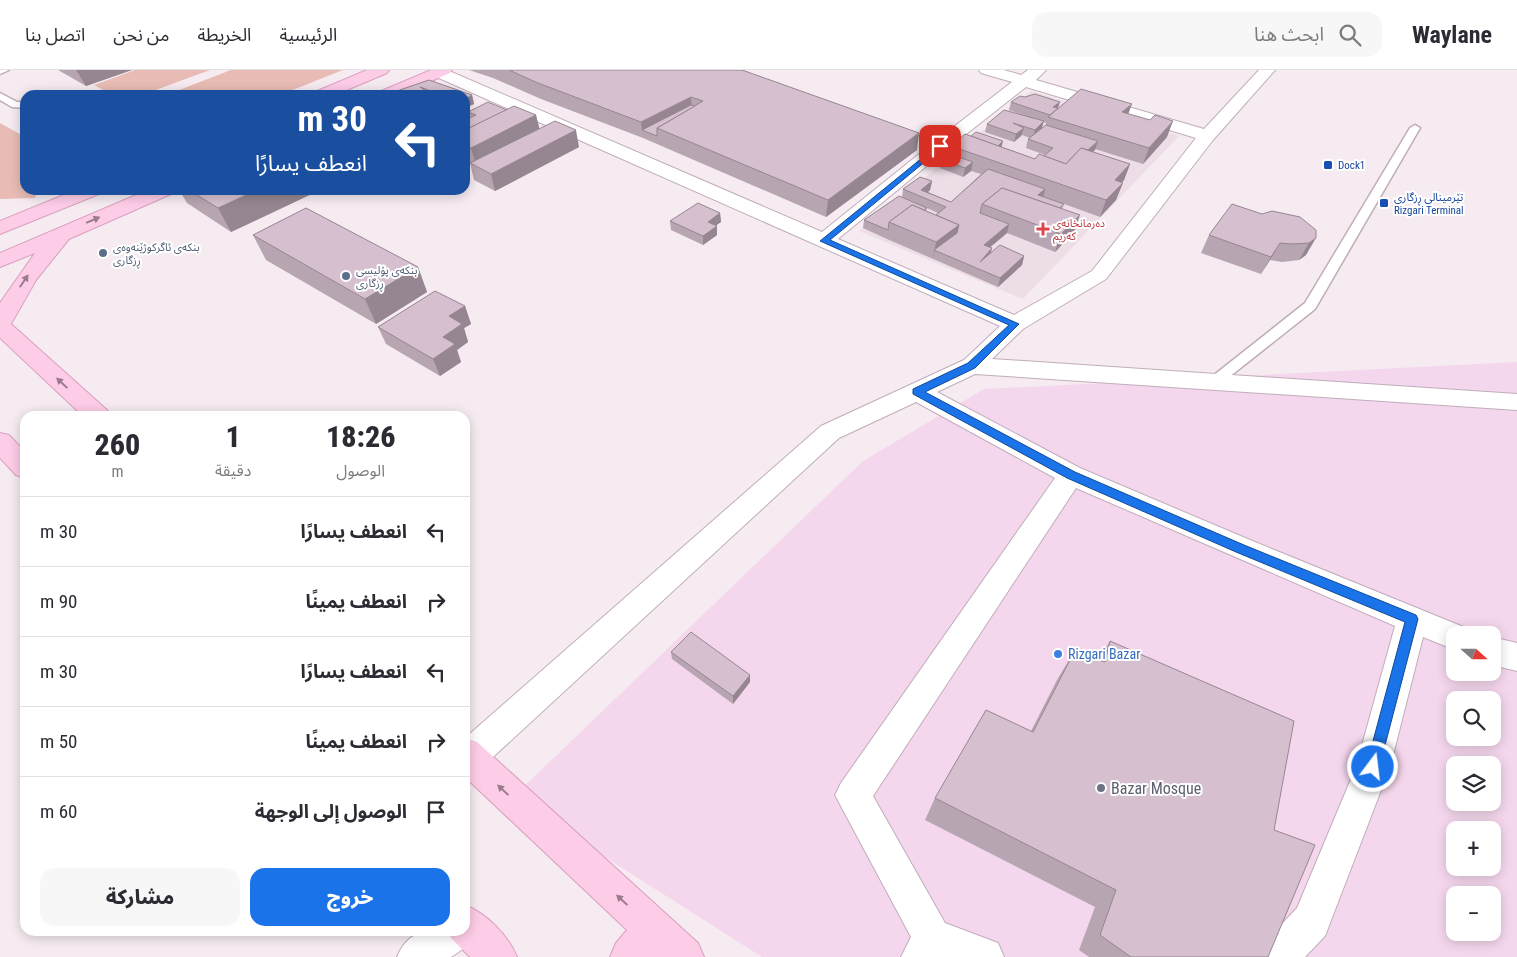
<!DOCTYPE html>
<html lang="ar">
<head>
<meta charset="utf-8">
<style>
  body { margin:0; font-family:"Roboto Condensed","Noto Sans Arabic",sans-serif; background:#f7f7f7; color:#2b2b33; direction:rtl; height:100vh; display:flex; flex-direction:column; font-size:19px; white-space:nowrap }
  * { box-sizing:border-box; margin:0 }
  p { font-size:16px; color:#7c7c81 }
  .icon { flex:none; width:28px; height:28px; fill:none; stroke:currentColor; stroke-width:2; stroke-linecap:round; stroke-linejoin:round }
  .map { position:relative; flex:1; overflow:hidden; direction:ltr }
  .panel { position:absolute; left:20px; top:341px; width:450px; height:525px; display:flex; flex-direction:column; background:#fff; border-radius:15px; box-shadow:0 2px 12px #0003; direction:rtl }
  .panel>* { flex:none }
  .top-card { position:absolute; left:20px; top:20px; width:450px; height:105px; border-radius:15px; box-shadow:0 2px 12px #0003; direction:rtl; background:#1a4fa0; color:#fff; overflow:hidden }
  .needle { width:32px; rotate:111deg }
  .tools { position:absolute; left:1446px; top:556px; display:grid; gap:10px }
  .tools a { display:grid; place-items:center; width:55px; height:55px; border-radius:10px; background:#fff; box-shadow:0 2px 12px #0003; font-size:25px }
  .pin { position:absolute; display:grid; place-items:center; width:42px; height:42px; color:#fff; margin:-21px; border-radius:10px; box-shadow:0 2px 8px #0006 }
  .me { position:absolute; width:55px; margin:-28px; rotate:15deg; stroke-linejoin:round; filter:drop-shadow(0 0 4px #0008) }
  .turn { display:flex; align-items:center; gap:18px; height:105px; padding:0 20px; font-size:22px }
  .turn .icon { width:65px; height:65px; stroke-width:2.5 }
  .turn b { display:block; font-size:35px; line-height:42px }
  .eta { display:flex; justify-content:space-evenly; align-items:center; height:85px; text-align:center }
  .eta b { font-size:30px; font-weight:800; line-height:35px }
  .action { display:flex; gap:10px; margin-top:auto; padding:10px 20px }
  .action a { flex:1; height:58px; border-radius:15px; background:#1a73e8; color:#fff; font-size:20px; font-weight:800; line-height:58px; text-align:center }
  .action a+a { background:#f7f7f7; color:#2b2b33 }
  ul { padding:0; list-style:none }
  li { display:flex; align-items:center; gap:15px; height:70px; padding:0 20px; border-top:1px solid #e1e1e2 }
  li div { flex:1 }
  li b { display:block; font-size:19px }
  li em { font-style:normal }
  header { display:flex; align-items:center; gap:30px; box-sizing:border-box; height:70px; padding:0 25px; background:#fff; border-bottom:1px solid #e1e1e2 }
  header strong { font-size:24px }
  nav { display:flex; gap:28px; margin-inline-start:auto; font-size:18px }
  .search { width:350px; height:45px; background:#f7f7f7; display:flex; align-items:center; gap:12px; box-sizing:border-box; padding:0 18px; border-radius:15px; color:#7c7c81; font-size:19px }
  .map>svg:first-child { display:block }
  .residential { fill:#eddde6 }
  .commercial { fill:#f5d7ed; fill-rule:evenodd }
  .green { fill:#e8bcb5 }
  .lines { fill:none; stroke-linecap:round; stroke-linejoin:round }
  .service-casing { stroke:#c0adba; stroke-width:3 }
  .minor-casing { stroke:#c0adba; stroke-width:2 }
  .secondary-casing { stroke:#d9a0c0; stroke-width:2 }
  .service { fill:#fff; fill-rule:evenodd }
  .minor { fill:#fff; fill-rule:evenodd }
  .secondary { fill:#fdcce7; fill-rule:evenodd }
  .wall { fill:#b8a5b2; fill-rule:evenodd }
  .shaded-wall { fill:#968691 }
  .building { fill:#d6c0cf; stroke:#968691 }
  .oneway { fill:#9a7b8d }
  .route { fill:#1a73e8; stroke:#114b97 }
  .transit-dot { fill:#1a4fb4; stroke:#fff; stroke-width:2 }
  .health-dot { fill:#e0444e; stroke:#fff; stroke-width:2 }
  .service-dot { fill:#5c6f8a; stroke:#fff; stroke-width:2 }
  .shop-dot { fill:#3f7fe0; stroke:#fff; stroke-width:2 }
  .worship-dot { fill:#6b7280; stroke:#fff; stroke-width:2 }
  .labels { text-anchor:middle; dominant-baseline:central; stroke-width:4; stroke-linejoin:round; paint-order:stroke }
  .far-transit-label { font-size:11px; fill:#164399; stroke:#fff; text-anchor:start }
  .far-health-label { font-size:11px; fill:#be3a42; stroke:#fff; text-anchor:start }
  .far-service-label { font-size:11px; fill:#4e5e75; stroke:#fff; text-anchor:start }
  .shop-label { font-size:14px; fill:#366cbe; stroke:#fff; text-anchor:start }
  .near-worship-label { font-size:16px; fill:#5b616d; stroke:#fff; text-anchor:start }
</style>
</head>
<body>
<header>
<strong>Waylane</strong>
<div class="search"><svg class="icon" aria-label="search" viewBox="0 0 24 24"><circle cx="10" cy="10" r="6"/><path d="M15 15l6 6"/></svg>ابحث هنا</div>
<nav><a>الرئيسية</a><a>الخريطة</a><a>من نحن</a><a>اتصل بنا</a></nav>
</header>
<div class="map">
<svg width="1517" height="887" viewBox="0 0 1517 887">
  <rect width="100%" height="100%" fill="#f5ebf1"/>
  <!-- residential -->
  <path class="residential" d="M1031 21 1179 66 1023 229 859 161Z"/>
  <!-- commercial -->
  <path class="commercial" d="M1517 292V887H762L512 728 863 391 984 319ZM1455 565H1492V602H1455ZM1455 630H1492V668H1455ZM1455 695H1492V732H1455ZM1455 760H1492V798H1455ZM1455 825H1492V862H1455Z"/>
  <!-- green -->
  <g class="green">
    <path d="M135 0H210L142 25H112L94 15Z"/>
    <path d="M231 0H343L280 25H166Z"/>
    <path d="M0 53 25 67V120H37L35 128 0 129Z"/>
  </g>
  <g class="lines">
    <defs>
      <g id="service">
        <path d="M0 0H9L0 4Z"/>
        <path d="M0 23 17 32H25V38L12 37 0 30Z"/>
        <path d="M1415 55 1420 58 1315 239 1219 315H1209L1207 312 1209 309 1305 233 1410 58Z"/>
      </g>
      <g id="minor">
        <path d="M432 0H447L822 162 934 72 1012 12 981 3 979 0H1004L1021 5 1028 0H1046L1036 10 1204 59 1259 0H1275L1213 70 1106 209 1023 259 992 289 1517 324V340L975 304 937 322 1080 398 1250 470 1466 558 1469 565H1455V580L1423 567 1390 697 1325 866 1305 887H1258L1264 873 1297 838 1356 697 1395 556 1076 418 873 726 945 853 998 873 1004 887H901L911 867 835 725 841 713 1055 408 916 332 839 368 480 699 468 703 465 702V668L821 356 964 290 1000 256 432 5 430 2ZM1026 17 1196 68 1092 201 1014 245 838 169 946 80Z"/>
        <path d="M1492 567 1517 573V601L1492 595Z"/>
        <path d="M465 846 469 847 474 861 469 875 451 887H397C411 854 434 861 465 861Z"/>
      </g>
      <g id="secondary">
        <path d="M367 0H389L387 3 335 25H313L315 22Z"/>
        <path d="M431 0H452L450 3 399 25H377L379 22Z"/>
        <path d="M76 120H101L99 124 0 164V151Z"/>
        <path d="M148 120H173L171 124 69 169 36 210 11 254 107 340 110 346H83L0 268V233L35 183 0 197V183Z"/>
        <path d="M0 363 9 365 25 382V408L16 405 0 388Z"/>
        <path d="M465 668 477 672 698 873 704 887H610L616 873 627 860 465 707Z"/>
        <path d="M465 835C487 844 508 865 517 887H470L451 868 449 861H465Z"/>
      </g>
    </defs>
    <!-- service casing -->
    <use href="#service" class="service-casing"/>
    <!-- minor casing -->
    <use href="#minor" class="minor-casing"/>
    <!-- secondary casing -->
    <use href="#secondary" class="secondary-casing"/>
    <!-- service -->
    <use href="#service" class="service"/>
    <!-- minor -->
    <use href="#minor" class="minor"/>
    <!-- secondary -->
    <use href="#secondary" class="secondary"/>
  </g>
  <!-- wall -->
  <g class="wall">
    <path d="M58 0H132L86 16Z"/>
    <path d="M469 0H742L917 80 826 147 643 68 541 29 493 8Z"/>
    <path d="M429 10 472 25 474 34 465 38V25H395L394 22Z"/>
    <path d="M1011 32 1058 38 1128 44 1167 67 1143 94 1095 79 1093 82 1130 94 1124 110 1122 112 1116 130 1100 147 1064 134 1062 139 1074 162 1055 182 1007 163 990 177 991 183 1024 186 1022 195 998 217 887 169 863 158 864 150 902 128 903 119 932 111 930 120 928 122 951 132 981 104 971 101 963 107 940 98 942 90 949 84 951 76 1002 77 1035 89 1044 86 1045 85 1026 78 1028 69 1030 68 1022 65 1021 66 1014 72 985 62 987 54 1020 44 1009 40ZM1043 52 1046 53V55L1042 58ZM927 138 938 143 936 145 926 141Z"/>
    <path d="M507 40 536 45 539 59 579 77 495 121 474 110 470 93 465 90V50L469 48 468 42Z"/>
    <path d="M179 120H320L231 162 187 133Z"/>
    <path d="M720 143 721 152 716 155 717 156V165L703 175 671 160 670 151Z"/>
    <path d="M1262 144 1316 160 1306 185 1299 190 1282 192 1270 190 1261 204 1201 183 1209 165Z"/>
    <path d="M253 165 418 197 427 222 376 254 266 190Z"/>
    <path d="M465 236 471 254 464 258 468 272 457 280 461 292 440 306 386 274 378 257Z"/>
    <path d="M1110 571 1274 760 1268 887H1089L1079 880 1095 837 925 750 935 728 1031 661 1058 608 1074 582 1098 590Z"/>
    <path d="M671 582 750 612 733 634 672 589Z"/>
  </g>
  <!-- shaded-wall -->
  <g class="shaded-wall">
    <path d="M76 0H132L86 16Z"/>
    <path d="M426 21 427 25H415Z"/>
    <path d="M472 25 474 34 465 38V29Z"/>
    <path d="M691 27 692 43 657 58 642 60 641 52Z"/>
    <path d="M1060 32 1057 41 1053 37Z"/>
    <path d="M1132 34 1126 50 1122 42Z"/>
    <path d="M536 45 540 61 476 95 471 78Z"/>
    <path d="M1044 51 1041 60 1033 68 1035 60Z"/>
    <path d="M1173 51 1167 67 1143 94 1149 78Z"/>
    <path d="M1024 58 1021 66 1014 72 1016 64Z"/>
    <path d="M576 60 579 77 495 121 491 104Z"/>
    <path d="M919 63 917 80 826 147 828 130Z"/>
    <path d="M1003 71 1001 80 991 82Z"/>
    <path d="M1098 71 1095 80 1061 111 1064 102Z"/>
    <path d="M973 92 971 101 963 107 965 98Z"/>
    <path d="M1130 94 1124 110 1113 123 1123 113 1116 130 1100 147 1106 130 1115 110Z"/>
    <path d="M932 111 930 120 922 127 921 120Z"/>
    <path d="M1045 119 1043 128 1038 125Z"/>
    <path d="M257 120H320L231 162 218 138Z"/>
    <path d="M720 143 721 152 708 161V152Z"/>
    <path d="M1080 145 1074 162 1055 182 1061 164Z"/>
    <path d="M1009 154 1007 163 982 184 984 175Z"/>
    <path d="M959 155 955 172 934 180 933 189 936 172Z"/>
    <path d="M717 156V165L703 175V166Z"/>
    <path d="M1316 168 1306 185 1299 190 1309 173Z"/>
    <path d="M1280 173 1270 190 1261 204 1271 187Z"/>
    <path d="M992 178 990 187 980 192Z"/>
    <path d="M1024 186 1022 195 998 217 1000 208Z"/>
    <path d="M418 197 427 222 376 254 365 229Z"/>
    <path d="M465 236 471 254 464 258 468 272 457 280 461 292 440 306 433 289 443 267 449 246Z"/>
    <path d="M750 605V612L733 634V626Z"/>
  </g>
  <!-- building -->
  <g class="building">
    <path d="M509 0H742L919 63 828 130 657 58 703 31 691 27 641 52 538 13Z"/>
    <path d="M429 10 472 25 465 29V25H442L420 17 426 21 415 25H399L394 22Z"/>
    <path d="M1081 19 1132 34 1122 42 1150 50 1155 45 1173 51 1149 78 1048 47Z"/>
    <path d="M379 21 388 25H369Z"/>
    <path d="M1035 24 1060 32 1053 37 1058 38 1050 45 1011 32 1020 26 1025 27Z"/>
    <path d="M488 32 507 40 465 60V50L476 45 468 42Z"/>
    <path d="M691 35 695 36 657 58V66L642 60Z"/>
    <path d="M514 36 536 45 471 78 465 76V60Z"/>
    <path d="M1004 40 1044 51 1035 60 1013 53 1024 58 1016 64 987 54Z"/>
    <path d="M555 51 576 60 491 104 470 93Z"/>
    <path d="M1046 55 1098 71 1088 80 1081 78 1066 94 1044 86 1053 78 1028 69Z"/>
    <path d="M976 62 1003 71 998 76 971 66Z"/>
    <path d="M965 64 1035 89 1039 84 1066 94 1081 78 1130 94 1115 110 1123 113 1106 130 951 76Z"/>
    <path d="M949 84 973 92 965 98 942 90Z"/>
    <path d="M988 99 1045 119 1038 125 1064 134 1060 138 1002 118 982 134 980 143 1009 154 984 175 992 178 980 192 1000 175 1024 186 1000 208 934 180 957 163 959 155 936 145 946 137 903 119 920 107 932 111 921 120 951 132Z"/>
    <path d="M1002 118 1080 145 1061 164 982 134Z"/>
    <path d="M189 120H257L218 138Z"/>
    <path d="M899 126 927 138 924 140 912 135 889 152 888 160 864 150Z"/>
    <path d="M698 133 720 143 708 152 717 156 703 166 670 151Z"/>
    <path d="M1232 134 1262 144 1272 141 1300 147 1316 160V168L1309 173 1292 174 1280 173 1271 187 1209 165Z"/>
    <path d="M912 135 959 155 936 172 889 152Z"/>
    <path d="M306 138 418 197 365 229 253 165Z"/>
    <path d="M435 221 465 236 449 246 462 254 443 267 455 274 433 289 378 257Z"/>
    <path d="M691 562 750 605 733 626 671 582Z"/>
    <path d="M1110 571 1294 651 1274 760 1315 775 1268 887H1131L1100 865 1116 820 935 728 986 640 1033 662 1074 582 1105 592Z"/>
  </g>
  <!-- one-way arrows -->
  <defs><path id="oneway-solid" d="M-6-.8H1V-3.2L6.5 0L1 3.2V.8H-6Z" transform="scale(1.25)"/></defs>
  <g class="oneway">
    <use href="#oneway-solid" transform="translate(93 150) rotate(-23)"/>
    <use href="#oneway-solid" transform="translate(24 211) rotate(-56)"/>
    <use href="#oneway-solid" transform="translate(62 313) rotate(-137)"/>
    <use href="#oneway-solid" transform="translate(503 720) rotate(-137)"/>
    <use href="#oneway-solid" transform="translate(622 830) rotate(-137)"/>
  </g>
  <!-- route -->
  <path class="route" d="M938 75 944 76 830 170 1019 254 975 298 925 322 1075 402 1244 475 1416 545 1418 549 1378 702 1373 704 1368 702 1366 697 1405 552 1236 482 1067 408 913 324V319L968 293 1009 255 820 171Z"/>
  <!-- markers -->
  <g class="transit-dot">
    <rect x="1323" y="90" width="10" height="10" rx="2.5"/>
    <rect x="1379" y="128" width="10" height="10" rx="2.5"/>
  </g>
  <path class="health-dot" d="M1040.5 151.5h5v5h5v5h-5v5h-5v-5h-5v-5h5z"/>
  <g class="service-dot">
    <circle cx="103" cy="183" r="5"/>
    <circle cx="346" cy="206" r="5"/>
  </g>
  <circle class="shop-dot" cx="1058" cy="584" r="5"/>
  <circle class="worship-dot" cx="1101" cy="718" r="5"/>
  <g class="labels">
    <!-- far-transit labels -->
    <g class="far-transit-label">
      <text x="1338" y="95">Dock1</text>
      <text x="1394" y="127">تێرمینالی ڕزگاری<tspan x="1394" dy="13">Rizgari Terminal</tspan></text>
    </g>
    <!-- far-health labels -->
    <g class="far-health-label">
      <text x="1053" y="153">دەرمانخانەی<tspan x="1053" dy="13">کەریم</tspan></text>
    </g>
    <!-- far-service labels -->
    <g class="far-service-label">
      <text x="113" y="177">بنکەی ئاگرکوژێنەوەی<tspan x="113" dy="13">ڕزگاری</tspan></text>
      <text x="356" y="200">بنکەی پۆلیسی<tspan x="356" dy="13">ڕزگاری</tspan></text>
    </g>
    <!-- shop labels -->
    <g class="shop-label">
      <text x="1068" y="584">Rizgari Bazar</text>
    </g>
    <!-- near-worship labels -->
    <g class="near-worship-label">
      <text x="1111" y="718">Bazar Mosque</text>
    </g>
  </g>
</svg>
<div class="tools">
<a><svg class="needle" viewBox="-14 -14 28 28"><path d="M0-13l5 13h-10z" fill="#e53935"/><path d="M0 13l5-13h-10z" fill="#7c7c81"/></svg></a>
<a><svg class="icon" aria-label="search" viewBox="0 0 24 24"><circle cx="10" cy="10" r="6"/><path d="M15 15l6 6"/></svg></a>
<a><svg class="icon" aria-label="layers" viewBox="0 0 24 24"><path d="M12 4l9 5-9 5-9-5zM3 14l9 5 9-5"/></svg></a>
<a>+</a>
<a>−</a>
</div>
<div class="pin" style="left:940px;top:76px;background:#d93025"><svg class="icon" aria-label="arrive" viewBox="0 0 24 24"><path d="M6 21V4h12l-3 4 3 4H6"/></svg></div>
<svg class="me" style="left:1373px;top:697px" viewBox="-20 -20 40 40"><circle r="17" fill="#1a73e8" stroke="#fff" stroke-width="3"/><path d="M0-11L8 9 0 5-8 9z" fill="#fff"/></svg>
<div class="top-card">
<div class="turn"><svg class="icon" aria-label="left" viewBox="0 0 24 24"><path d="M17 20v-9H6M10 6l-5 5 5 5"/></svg><div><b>30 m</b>انعطف يسارًا</div></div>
</div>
<section class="panel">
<div class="eta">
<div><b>18:26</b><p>الوصول</p></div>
<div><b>1</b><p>دقيقة</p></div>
<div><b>260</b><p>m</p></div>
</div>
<ul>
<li><svg class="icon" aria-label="left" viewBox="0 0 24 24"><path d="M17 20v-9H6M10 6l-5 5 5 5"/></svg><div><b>انعطف يسارًا</b></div><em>30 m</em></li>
<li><svg class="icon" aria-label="right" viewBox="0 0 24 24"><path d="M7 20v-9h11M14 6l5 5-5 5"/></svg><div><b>انعطف يمينًا</b></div><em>90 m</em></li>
<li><svg class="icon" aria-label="left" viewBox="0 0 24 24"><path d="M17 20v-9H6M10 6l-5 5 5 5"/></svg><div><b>انعطف يسارًا</b></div><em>30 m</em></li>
<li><svg class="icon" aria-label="right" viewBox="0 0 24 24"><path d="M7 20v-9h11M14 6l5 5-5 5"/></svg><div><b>انعطف يمينًا</b></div><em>50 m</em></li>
<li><svg class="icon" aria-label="arrive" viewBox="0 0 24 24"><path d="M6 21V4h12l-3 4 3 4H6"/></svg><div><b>الوصول إلى الوجهة</b></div><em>60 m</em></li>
</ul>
<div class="action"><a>خروج</a><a>مشاركة</a></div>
</section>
</div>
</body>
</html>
